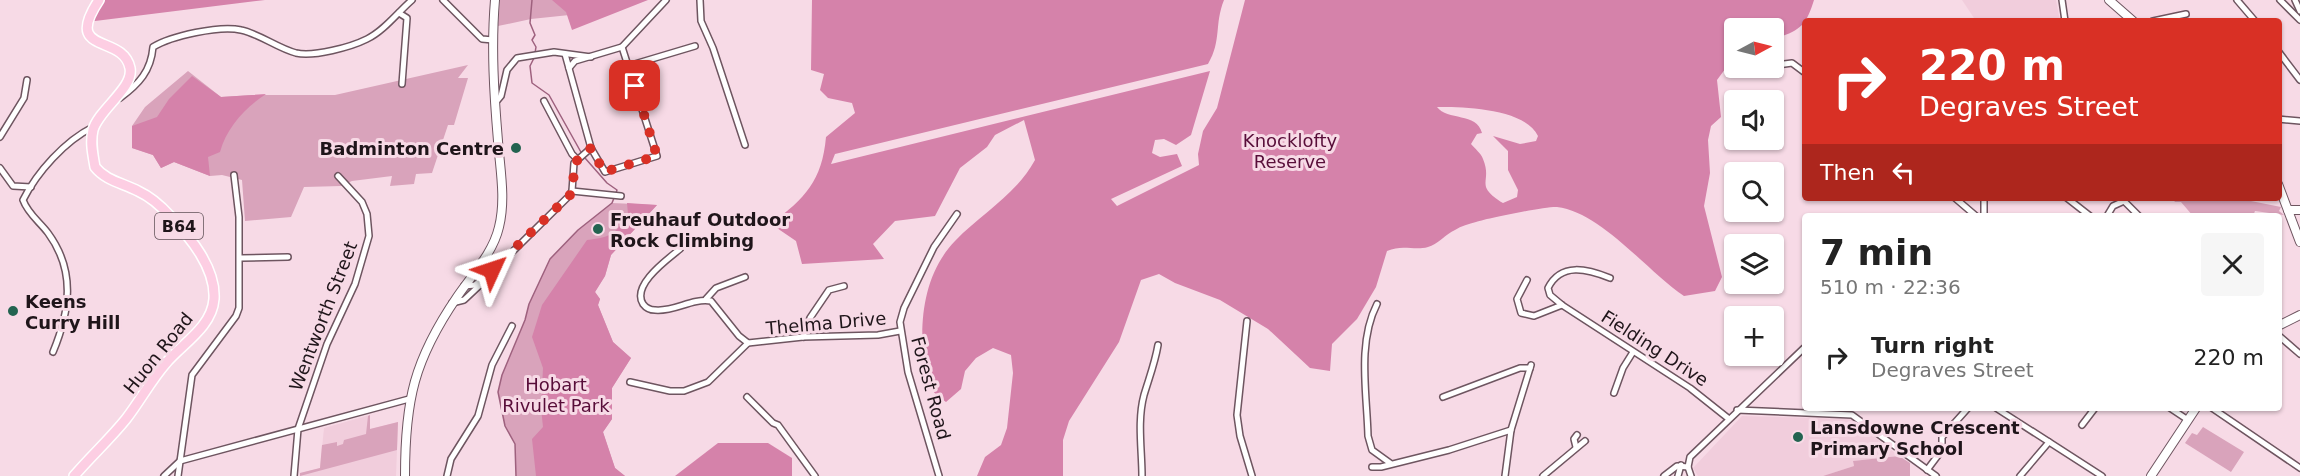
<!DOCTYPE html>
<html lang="en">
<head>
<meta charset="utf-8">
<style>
  body { margin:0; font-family:"DejaVu Sans",sans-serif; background:#f6f6f6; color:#222; height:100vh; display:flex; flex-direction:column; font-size:22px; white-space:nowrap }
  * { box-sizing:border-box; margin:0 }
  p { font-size:20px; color:#767676 }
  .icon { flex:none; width:33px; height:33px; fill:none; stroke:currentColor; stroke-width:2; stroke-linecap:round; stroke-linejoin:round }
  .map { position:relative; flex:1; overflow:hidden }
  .sheet { position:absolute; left:1802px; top:213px; width:480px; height:198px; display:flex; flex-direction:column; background:#fff; border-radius:6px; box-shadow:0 2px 4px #0004 }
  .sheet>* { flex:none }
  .top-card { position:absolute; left:1802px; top:18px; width:480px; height:183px; border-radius:6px; box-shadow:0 2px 4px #0004; background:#d93025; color:#fff; overflow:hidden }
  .needle { width:39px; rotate:83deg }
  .buttons { position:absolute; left:1724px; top:18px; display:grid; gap:12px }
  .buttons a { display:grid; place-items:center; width:60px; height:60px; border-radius:6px; background:#fff; box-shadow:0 2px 4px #0004; font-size:30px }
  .pin { position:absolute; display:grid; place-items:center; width:51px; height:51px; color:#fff; margin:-26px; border-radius:12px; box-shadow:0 3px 9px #0006 }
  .me { position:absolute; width:66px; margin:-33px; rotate:48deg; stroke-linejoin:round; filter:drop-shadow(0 0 4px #0008) }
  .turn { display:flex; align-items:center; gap:21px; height:126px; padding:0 18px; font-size:27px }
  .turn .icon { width:78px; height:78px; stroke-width:2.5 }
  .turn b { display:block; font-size:42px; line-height:51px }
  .then { display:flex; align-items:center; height:57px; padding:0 18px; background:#0003; gap:12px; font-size:22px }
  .round { display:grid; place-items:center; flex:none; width:63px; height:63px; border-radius:6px; background:#f6f6f6 }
  .head { display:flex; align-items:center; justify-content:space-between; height:102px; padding:0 18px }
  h1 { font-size:36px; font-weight:700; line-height:45px }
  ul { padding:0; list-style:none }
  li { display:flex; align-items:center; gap:18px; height:84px; padding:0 18px }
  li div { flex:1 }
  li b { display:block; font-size:22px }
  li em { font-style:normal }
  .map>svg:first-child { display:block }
  .built { fill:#f1cddc }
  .green { fill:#d9a3bb }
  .forest { fill:#d582aa; fill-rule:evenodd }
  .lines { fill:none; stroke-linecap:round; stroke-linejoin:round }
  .stream { stroke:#9e617e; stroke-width:1.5 }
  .street-casing { stroke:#6e5560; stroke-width:8 }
  .secondary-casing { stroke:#6e5560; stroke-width:10 }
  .primary-casing { stroke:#fff; stroke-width:12 }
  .street { stroke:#fff; stroke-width:5 }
  .secondary { stroke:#fff; stroke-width:8 }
  .primary { stroke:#fdcee3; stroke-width:9 }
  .route { stroke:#d93025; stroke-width:10; stroke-dasharray:0 18 }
  .poi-dot { fill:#236350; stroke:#f7dae6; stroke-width:2 }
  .labels { text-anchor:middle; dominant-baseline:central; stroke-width:6; stroke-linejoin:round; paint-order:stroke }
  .shield { fill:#f7dae6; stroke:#605057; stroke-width:1.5 }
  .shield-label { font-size:16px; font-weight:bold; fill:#1f151a }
  .park-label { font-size:18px; fill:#580d39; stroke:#f7dae6 }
  .poi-label { font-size:18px; font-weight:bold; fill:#1f151a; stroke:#f7dae6; text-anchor:start }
  .street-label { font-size:18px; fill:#1f151a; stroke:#f7dae6 }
</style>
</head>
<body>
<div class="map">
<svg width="2300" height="476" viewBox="0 0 2300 476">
  <rect width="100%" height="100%" fill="#f7dae6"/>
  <!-- built -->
  <g class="built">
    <path d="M1962 0H2056L2060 21H1976Z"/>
    <path d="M370 415V429L398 422 396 476H300V473L320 468 324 428Z"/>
    <path d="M1742 416 1851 419 1899 456 1853 461 1854 466 1823 476H1698L1693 468Z"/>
  </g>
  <!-- green -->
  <g class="green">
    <path d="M500 0H587L579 14 531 19 498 26Z"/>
    <path d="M468 65 458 78H468L454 125H448L432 173 416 174 414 184 390 186 392 176 352 181 341 186 304 187 291 217 245 221 242 180 222 175 210 176 174 162 161 168 153 155 132 148V126L145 107 188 71 221 97 253 95H335Z"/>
    <path d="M2172 198H2236L2281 207 2279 211 2284 215 2255 211 2253 216H2193L2181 202H2175Z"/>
    <path d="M612 203 657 205 611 255 605 276 595 292 600 299 598 305 613 342 631 358 612 388V419L603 432 615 468 625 476H516L515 444 505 426 498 392 502 375 525 320 529 304 550 259 578 230Z"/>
    <path d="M370 415V429L398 422 397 450 300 476V473L320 468 322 445 337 442V446L343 444 344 440 366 434 368 416Z"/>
    <path d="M2203 427 2244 452 2231 472 2185 443 2192 433 2197 435Z"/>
    <path d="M1899 456 1910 463V476H1823L1854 466 1853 461Z"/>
  </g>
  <!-- forest -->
  <g class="forest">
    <path d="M99 0H265L87 22Z"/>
    <path d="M552 0H648L572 30 566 12Z"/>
    <path d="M812 0H1224C1214 25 1222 40 1208 64L835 154 831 164 1210 71 1191 135 1176 145 1164 139 1155 140 1152 153 1160 157 1177 154 1182 166 1111 199 1117 206 1199 165 1198 154 1203 131 1217 108 1245 0H1814C1806 26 1800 31 1773 39V28H1734V57L1717 80 1721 117 1711 126 1708 140 1710 173 1704 206 1722 277 1715 291 1684 296C1648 272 1601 212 1557 207 1547 206 1489 218 1476 222 1469 224 1461 226 1455 230 1446 234 1437 245 1428 247 1414 251 1403 244 1387 251L1376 287 1357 319 1332 344 1330 371 1310 368 1268 329 1220 300 1175 283 1159 274 1141 280 1119 342 1069 421 1063 440V476H977L985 457 1001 445 1007 428 1013 373 1011 355 993 348 976 358 965 371 961 389 946 402C923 386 925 378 923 352 920 312 927 270 955 241 982 213 1016 195 1035 160L1024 120 995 135 987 147 960 168 935 216 895 221 873 244 884 259 802 264 796 241 771 224C805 198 822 181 826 137L855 113 852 103 828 98 820 90 824 74 811 70ZM1437 107C1464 107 1524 108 1538 136L1536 141 1520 144 1493 136 1508 151V170L1518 190 1517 197 1503 203C1473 184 1493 183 1483 159 1481 153 1475 149 1471 144L1477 134 1482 133C1477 112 1447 121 1437 107Z"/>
    <path d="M192 76 221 97 266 94C245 108 227 127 220 152L208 157 210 176 174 162 161 168 153 155 132 148V126L157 117 169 99Z"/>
    <path d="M627 203 657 205 611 255 605 276 595 292 600 299 598 305 613 342 631 358 612 388V419L603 432 615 468 625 476H536L532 439 543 427 541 408 543 368 532 337 542 305 587 240C612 237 615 234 628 214Z"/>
    <path d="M718 443H768L792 458V476H675Z"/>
  </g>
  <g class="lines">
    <!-- stream -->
    <g class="stream">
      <path d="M532 0 530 23 535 35 532 40 536 47 535 53"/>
      <path d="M534 58 530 66 532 83 549 95 582 154"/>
      <path d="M585 158 607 183 617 190 616 193"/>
      <path d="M516 476 515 444 505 426 498 392 502 375 525 320 529 304 550 259 578 230 612 203 614 198"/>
    </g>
    <defs>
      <g id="street">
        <path d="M443 0 482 39 493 40"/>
        <path d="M700 0 701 21 713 48 745 145"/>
        <path d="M2062 0 2065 21"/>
        <path d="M2237 0 2255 21"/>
        <path d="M2280 0 2300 20"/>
        <path d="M2295 0 2300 11"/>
        <path d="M399 13 407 18 402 84"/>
        <path d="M2153 21 2186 14"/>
        <path d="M2278 51 2300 80"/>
        <path d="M565 54 591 148 605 172 657 156 622 47"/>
        <path d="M1777 65 1792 63 1804 72"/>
        <path d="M628 66 695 46"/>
        <path d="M569 68 575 61 622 47 666 0"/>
        <path d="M120 98C139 84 151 71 153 47 171 36 220 25 241 30 260 34 277 48 296 53 314 57 351 47 367 39 384 31 398 12 412 0"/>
        <path d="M544 101 572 154 577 159"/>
        <path d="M496 102 501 96 507 70 517 58 554 52 591 57"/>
        <path d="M2278 119 2300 121"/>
        <path d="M0 137 24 98 27 80"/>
        <path d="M0 168 13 186 31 187"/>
        <path d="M572 191 621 196"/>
        <path d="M1955 198 1976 216"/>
        <path d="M1984 198V216"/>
        <path d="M2067 198 2090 216"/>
        <path d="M2121 198 2139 216"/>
        <path d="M2107 216 2113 206 2124 201"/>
        <path d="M680 249C668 259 631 285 643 304 646 308 651 310 655 310 675 312 691 298 711 301L739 336 748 343"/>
        <path d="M241 258 288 257"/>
        <path d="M1610 278C1587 269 1561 262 1548 288L1550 295 1562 305 1690 388 1729 419"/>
        <path d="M1527 280 1517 299 1521 313 1534 316 1562 305"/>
        <path d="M464 286 475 285 497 267 568 197 572 191 574 163 591 148"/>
        <path d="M706 299 716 288 745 277"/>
        <path d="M452 303 464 300 480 285"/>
        <path d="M1377 304C1357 343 1367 394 1368 436L1372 450 1390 463"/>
        <path d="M1247 321 1237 415 1240 436 1252 476"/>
        <path d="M2278 335 2300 354"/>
        <path d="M803 337 810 318 829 290 844 286"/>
        <path d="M53 352C70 311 76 271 48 233 40 222 28 214 23 200 37 172 65 141 93 127"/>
        <path d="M630 382 670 391H684L708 382 748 343 803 337 878 335 900 331"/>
        <path d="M1614 393 1623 368 1633 352"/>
        <path d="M747 397 773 423 778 425 815 476"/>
        <path d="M1443 397 1520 368H1530"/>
        <path d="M1996 408 2102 476"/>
        <path d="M2170 408 2188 420"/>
        <path d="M2212 408 2300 468"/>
        <path d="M1737 410 1852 415 1936 476"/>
        <path d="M2082 425 2095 408"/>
        <path d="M1576 447 1574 439 1577 435"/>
        <path d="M1372 467H1381L1449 450 1511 430"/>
        <path d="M1688 467 1691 476"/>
        <path d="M1927 470 1942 450V437L1968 408"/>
        <path d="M164 476 180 461 409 399"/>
        <path d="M178 476 192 375 236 316 239 308V217L234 175"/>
        <path d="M294 476 298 429 327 344 355 284 369 236 367 214 362 202 338 176"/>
        <path d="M447 476 451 459 478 416 492 365 512 326"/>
        <path d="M939 476 908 372 900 322 904 308 934 247 957 214"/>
        <path d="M1142 476C1142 450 1137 421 1144 395 1149 378 1155 363 1158 345"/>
        <path d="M1505 476 1511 430 1531 365"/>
        <path d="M1543 476 1585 441"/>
        <path d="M1664 476 1677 466 1688 467 1690 457 1804 348"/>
        <path d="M1678 476 1681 465"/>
        <path d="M2020 476 2049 442"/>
      </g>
      <g id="secondary">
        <path d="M2109 0 2133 21"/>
        <path d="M2278 184 2300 242"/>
        <path d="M2288 210H2300"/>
        <path d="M2278 326 2300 315"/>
        <path d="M405 476C405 400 414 360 457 297 472 275 493 253 499 227 506 199 500 169 498 141 494 94 491 47 495 0"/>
        <path d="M2151 476 2196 408"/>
      </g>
      <path id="primary" d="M74 476C91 456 110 439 126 419 140 401 151 380 166 363 182 344 212 327 214 299 216 268 190 237 170 216 161 206 151 197 138 191 123 183 106 181 95 167 93 155 90 143 93 130 99 109 134 88 130 68 123 33 62 56 99 0"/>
    </defs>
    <!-- street casing -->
    <use href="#street" class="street-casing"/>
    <!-- secondary casing -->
    <use href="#secondary" class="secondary-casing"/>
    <!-- primary casing -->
    <use href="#primary" class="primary-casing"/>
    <!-- street -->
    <use href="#street" class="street"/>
    <!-- secondary -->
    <use href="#secondary" class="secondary"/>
    <!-- primary -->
    <use href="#primary" class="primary"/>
  </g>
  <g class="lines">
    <!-- route -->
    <path class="route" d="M492 270 570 195C580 171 562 169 591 148L604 172 657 156 635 86"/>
  </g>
  <!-- markers -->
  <g class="poi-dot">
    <circle cx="516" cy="148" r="6"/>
    <circle cx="598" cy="229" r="6"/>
    <circle cx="13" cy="311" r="6"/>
    <circle cx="1798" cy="437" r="6"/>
  </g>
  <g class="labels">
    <!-- shield labels -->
    <rect class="shield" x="155" y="213" width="48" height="26" rx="4.5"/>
    <g class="shield-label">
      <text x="179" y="226">B64</text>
    </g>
    <!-- park labels -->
    <g class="park-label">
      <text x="1290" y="140">Knocklofty<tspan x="1290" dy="21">Reserve</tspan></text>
      <text x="556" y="384">Hobart<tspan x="556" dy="21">Rivulet Park</tspan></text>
    </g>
    <!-- poi labels -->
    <g class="poi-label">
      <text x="504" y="148" text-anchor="end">Badminton Centre</text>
      <text x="610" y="219">Freuhauf Outdoor<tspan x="610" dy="21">Rock Climbing</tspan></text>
      <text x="25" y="301">Keens<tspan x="25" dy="21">Curry Hill</tspan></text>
      <text x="1810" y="427">Lansdowne Crescent<tspan x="1810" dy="21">Primary School</tspan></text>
    </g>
    <!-- street labels -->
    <g class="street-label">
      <text transform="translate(323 316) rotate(-69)">Wentworth Street</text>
      <text transform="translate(826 323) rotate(-5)">Thelma Drive</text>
      <text transform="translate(1655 348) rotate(33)">Fielding Drive</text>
      <text transform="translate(158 353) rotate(-51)">Huon Road</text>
      <text transform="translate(931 388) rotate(75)">Forest Road</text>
    </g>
  </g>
</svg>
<div class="buttons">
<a><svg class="needle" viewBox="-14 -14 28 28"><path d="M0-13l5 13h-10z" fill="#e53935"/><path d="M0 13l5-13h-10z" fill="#767676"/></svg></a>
<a><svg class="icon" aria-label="sound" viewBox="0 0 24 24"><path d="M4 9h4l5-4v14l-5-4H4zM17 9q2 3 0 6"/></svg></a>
<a><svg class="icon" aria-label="search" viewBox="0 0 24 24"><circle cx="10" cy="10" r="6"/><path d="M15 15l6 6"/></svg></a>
<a><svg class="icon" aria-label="layers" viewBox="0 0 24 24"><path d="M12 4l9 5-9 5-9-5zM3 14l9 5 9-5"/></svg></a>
<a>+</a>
</div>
<div class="pin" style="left:635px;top:86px;background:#d93025"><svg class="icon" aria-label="arrive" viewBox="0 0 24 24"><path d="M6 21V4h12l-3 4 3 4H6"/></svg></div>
<svg class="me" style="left:492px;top:270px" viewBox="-20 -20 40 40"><path d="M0-17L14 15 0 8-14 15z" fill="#d93025" stroke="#fff" stroke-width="4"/></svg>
<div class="top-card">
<div class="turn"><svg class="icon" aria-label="right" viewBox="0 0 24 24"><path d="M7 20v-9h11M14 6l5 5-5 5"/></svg><div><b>220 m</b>Degraves Street</div></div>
<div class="then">Then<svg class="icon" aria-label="left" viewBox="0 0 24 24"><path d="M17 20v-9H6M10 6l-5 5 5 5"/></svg></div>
</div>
<section class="sheet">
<div class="head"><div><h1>7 min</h1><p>510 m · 22:36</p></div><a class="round"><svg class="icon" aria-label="close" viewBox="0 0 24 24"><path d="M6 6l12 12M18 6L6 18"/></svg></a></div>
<ul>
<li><svg class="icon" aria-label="right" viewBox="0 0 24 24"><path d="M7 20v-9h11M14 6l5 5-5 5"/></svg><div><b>Turn right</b><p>Degraves Street</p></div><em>220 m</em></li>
</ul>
</section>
</div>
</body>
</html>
